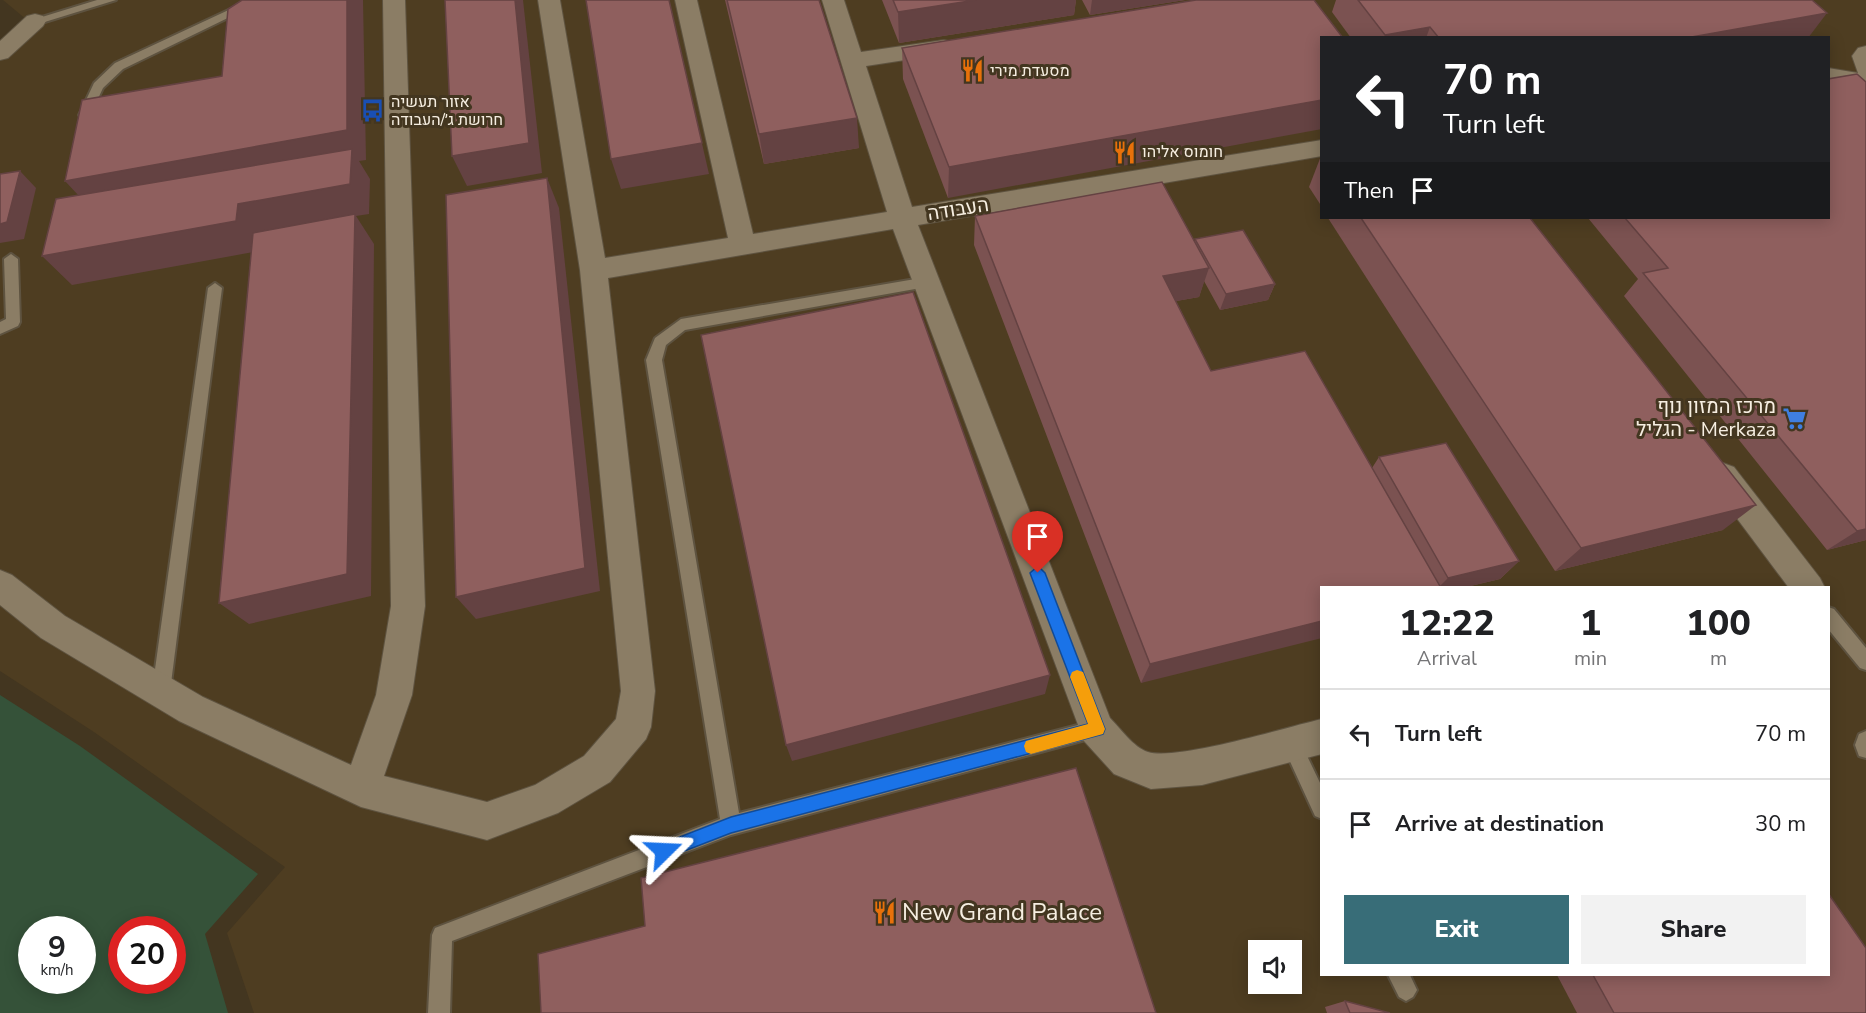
<!DOCTYPE html>
<html lang="en">
<head>
<meta charset="utf-8">
<style>
  body { margin:0; font-family:"Nunito Sans",Heebo,sans-serif; background:#f2f2f2; color:#202124; height:100vh; display:flex; flex-direction:column; font-size:22px; white-space:nowrap }
  * { box-sizing:border-box; margin:0 }
  p { font-size:20px; color:#757577 }
  .icon { flex:none; width:33px; height:33px; fill:none; stroke:currentColor; stroke-width:2; stroke-linecap:round; stroke-linejoin:round }
  .map { position:relative; flex:1; overflow:hidden }
  .drawer { position:absolute; left:1320px; top:586px; width:510px; height:390px; display:flex; flex-direction:column; background:#fff; border-radius:0px; box-shadow:0 3px 15px #0003 }
  .drawer>* { flex:none }
  .guide { position:absolute; left:1320px; top:36px; width:510px; height:183px; border-radius:0px; box-shadow:0 3px 15px #0003; background:#202124; color:#fff; overflow:hidden }
  .fabs { position:absolute; left:1248px; top:940px; display:grid; gap:12px }
  .fabs a { display:grid; place-items:center; width:54px; height:54px; border-radius:0px; background:#fff; box-shadow:0 3px 15px #0003; font-size:30px }
  .speed { position:absolute; left:18px; top:916px; display:flex; gap:12px; font-size:30px; font-weight:700; text-align:center }
  .speed>* { display:grid; place-content:center; width:78px; height:78px; border-radius:50%; background:#fff; box-shadow:0 3px 15px #0003; line-height:1 }
  .speed small { font-size:15px; font-weight:400 }
  .speed .limit { border:9px solid #d22; background:#fff; color:#111 }
  .pin { position:absolute; display:grid; place-items:center; width:51px; height:51px; color:#fff; margin:-62px -26px; border-radius:50% 50% 50% 0; rotate:-45deg; box-shadow:0 0 6px #0007 }
  .pin .icon { rotate:45deg }
  .me { position:absolute; width:66px; margin:-33px; rotate:69deg; stroke-linejoin:round; filter:drop-shadow(0 0 4px #0008) }
  .turn { display:flex; align-items:center; gap:21px; height:126px; padding:0 24px; font-size:27px }
  .turn .icon { width:78px; height:78px; stroke-width:2.5 }
  .turn b { display:block; font-size:42px; line-height:51px }
  .then { display:flex; align-items:center; height:57px; padding:0 24px; background:#0003; gap:12px; font-size:22px }
  .eta { display:flex; justify-content:space-evenly; align-items:center; height:102px; text-align:center }
  .eta b { font-size:36px; font-weight:800; line-height:42px }
  .primary-button { display:flex; gap:12px; margin-top:auto; padding:12px 24px }
  .primary-button a { flex:1; height:69px; border-radius:0px; background:#386d78; color:#fff; font-size:24px; font-weight:800; line-height:69px; text-align:center }
  .primary-button a+a { background:#f2f2f2; color:#202124 }
  ul { padding:0; list-style:none }
  li { display:flex; align-items:center; gap:18px; height:90px; padding:0 24px; border-top:2px solid #e0e0e0 }
  li div { flex:1 }
  li b { display:block; font-size:22px }
  li em { font-style:normal }
  .map>svg:first-child { display:block }
  .built { fill:#4e3d21; fill-rule:evenodd }
  .green { fill:#355239; fill-rule:evenodd }
  .lines { fill:none; stroke-linecap:round; stroke-linejoin:round }
  .service-casing { stroke:#5e5340; stroke-width:4 }
  .minor-casing { stroke:#5e5340; stroke-width:2 }
  .service { fill:#8b7d65; fill-rule:evenodd }
  .minor { fill:#8b7d65; fill-rule:evenodd }
  .wall { fill:#7b5251 }
  .shaded-wall { fill:#644242 }
  .building { fill:#8f5f5e; stroke:#644242; stroke-width:1.5 }
  .route { fill:#1a73e8; stroke:#114b97; stroke-width:1.5 }
  .slow { fill:#f59e0b }
  .labels { text-anchor:middle; dominant-baseline:central; stroke-width:6; stroke-linejoin:round; paint-order:stroke }
  .far-poi-label { font-size:16px; fill:#f6eee1; stroke:#433620; text-anchor:start }
  .street-label { font-size:20px; fill:#f6eee1; stroke:#433620 }
  .poi-label { font-size:20px; fill:#f6eee1; stroke:#433620; text-anchor:end }
  .near-poi-label { font-size:24px; fill:#f6eee1; stroke:#433620; text-anchor:start }
</style>
</head>
<body>
<div class="map">
<svg width="1866" height="1013" viewBox="0 0 1866 1013">
  <rect width="100%" height="100%" fill="#433620"/>
  <!-- built -->
  <path class="built" d="M3 0H1866V1013H254L227 933 285 867 94 732 0 671V43L27 20ZM1322 38H1828V218H1322ZM1322 588H1828V975H1322ZM1258 951H1292V984H1258Z"/>
  <!-- green -->
  <path class="green" d="M0 695 80 746 258 874 205 934 228 1013H0ZM32 930H82V981H32ZM122 930H172V981H122Z"/>
  <g class="lines">
    <defs>
      <g id="service">
        <path d="M97 0H116L35 25 29 21Z"/>
        <path d="M250 0H265L123 69 103 88 89 118H81L79 115 94 83 115 63Z"/>
        <path d="M11 254 18 259 20 322 18 326 0 334V322L6 319 4 259Z"/>
        <path d="M927 277 934 282 932 286 685 330 666 345 662 360 739 813 1097 720 1104 723 1106 729 1104 735 731 835 452 941 450 1013H428L432 935 435 928 720 819 646 360 655 338 681 319Z"/>
        <path d="M215 283 222 288 170 691 167 697 161 700 155 697 152 691 208 288Z"/>
        <path d="M1828 607 1834 609 1866 648V670L1860 668 1828 629Z"/>
        <path d="M1866 731V758L1859 756 1855 745 1859 734Z"/>
        <path d="M1291 735 1298 737 1322 787V819L1315 816 1282 744 1284 737Z"/>
        <path d="M1388 975H1410L1417 990 1413 997 1406 1001 1399 997Z"/>
      </g>
      <g id="minor">
        <path d="M383 0H405L425 606 412 695 384 776 487 802 535 785 584 756 616 719 621 691 580 270 538 0H560L605 258 728 238 675 0H697L753 234 887 212 822 0H844L861 52 944 40 952 42 955 47 952 52 944 54 866 66 912 207 1322 140V156L918 225 1110 718C1121 729 1133 747 1148 752 1177 761 1287 727 1322 719V754L1202 785 1151 789 1114 774 1084 741 893 229 608 278 655 691 651 727 646 739 610 782 558 813 487 840 361 807 179 721 41 638 0 605V570L12 575 65 616 203 697 351 765 376 695 391 606Z"/>
        <path d="M35 14 43 16 46 21 43 26 8 58 0 60V41L27 16Z"/>
        <path d="M1866 46V90L1828 83V68L1858 73 1852 56 1858 48Z"/>
        <path d="M1723 463 1734 467 1820 578 1825 588H1789L1712 485 1708 476 1712 467Z"/>
      </g>
    </defs>
    <!-- service casing -->
    <use href="#service" class="service-casing"/>
    <!-- minor casing -->
    <use href="#minor" class="minor-casing"/>
    <!-- service -->
    <use href="#service" class="service"/>
    <!-- minor -->
    <use href="#minor" class="minor"/>
  </g>
  <!-- wall -->
  <g class="wall">
    <path d="M725 0H819L859 148 764 164Z"/>
    <path d="M882 0H1076L1074 15 899 43Z"/>
    <path d="M1082 0H1185L1090 15Z"/>
    <path d="M1196 0 948 198 903 79 902 48Z"/>
    <path d="M1336 0H1812L1808 38H1351L1332 12Z"/>
    <path d="M1321 156H1322V207L1309 187Z"/>
    <path d="M975 216 1195 241V239L1275 284 1268 300 1220 310 1204 281 1199 297 1176 301 1211 371 1372 468 1379 457 1519 561 1500 579 1462 588H1322L1141 683 974 245Z"/>
    <path d="M1328 218H1530L1723 530 1555 571Z"/>
    <path d="M1588 218H1828L1866 540 1827 550 1624 296 1638 279Z"/>
    <path d="M1557 975H1828L1866 1013H1577Z"/>
    <path d="M1345 1001 1390 1013H1327L1325 1007Z"/>
  </g>
  <!-- shaded-wall -->
  <g class="shaded-wall">
    <path d="M347 0H363L366 160 359 161 370 179 369 214 356 216 374 244 371 596 249 624 219 603 259 251 72 285 42 256 93 211 65 181Z"/>
    <path d="M515 0H523L542 173 467 186 452 156Z"/>
    <path d="M669 0 709 174 621 189 611 159Z"/>
    <path d="M976 0H1076L1074 15 899 43 898 12Z"/>
    <path d="M1092 0H1185L1090 15Z"/>
    <path d="M1827 13 1808 38H1686Z"/>
    <path d="M1430 27 1426 38H1384L1385 35Z"/>
    <path d="M1322 100V129L948 198 949 167Z"/>
    <path d="M857 118 859 148 764 164 759 134Z"/>
    <path d="M20 171 36 188 24 239 0 243V224Z"/>
    <path d="M547 178 559 208 600 591 476 619 456 597Z"/>
    <path d="M1209 268 1199 297 1155 305 1163 276Z"/>
    <path d="M1275 284 1268 300 1220 310 1226 294Z"/>
    <path d="M1756 505 1723 530 1555 571 1581 548Z"/>
    <path d="M1866 529V540L1827 550 1857 531Z"/>
    <path d="M1519 561 1500 579 1462 588H1438L1448 578Z"/>
    <path d="M1322 621V638L1141 683 1150 664Z"/>
    <path d="M1050 675 1045 694 792 761 786 745Z"/>
  </g>
  <!-- building -->
  <g class="building">
    <path d="M242 0H347V130L65 181 82 100 222 76 228 9Z"/>
    <path d="M445 0H515L529 143 452 156Z"/>
    <path d="M586 0H669L702 143 611 159Z"/>
    <path d="M727 0H819L857 118 759 134Z"/>
    <path d="M893 0H976L898 12Z"/>
    <path d="M1196 0H1314L1343 38H1322V100L949 167 902 48Z"/>
    <path d="M1358 0H1812L1827 13 1686 38H1439L1430 27 1385 35Z"/>
    <path d="M1857 74 1866 82V529L1857 531 1643 273 1668 268 1625 218H1828V79Z"/>
    <path d="M352 149 350 184 238 204 236 221 42 256 56 199Z"/>
    <path d="M20 171 7 222 0 224V174Z"/>
    <path d="M547 178 585 568 456 597 446 195Z"/>
    <path d="M1162 182 1209 268 1163 276 1211 371 1305 351 1441 588H1322V621L1150 664 975 216Z"/>
    <path d="M355 214 347 574 219 603 253 233Z"/>
    <path d="M1361 218H1530L1756 505 1581 548Z"/>
    <path d="M1243 230 1275 284 1226 294 1195 239Z"/>
    <path d="M913 292 1050 675 786 745 701 335Z"/>
    <path d="M1446 443 1519 561 1448 578 1379 457Z"/>
    <path d="M1076 768 1156 1013H541L538 954 645 926 641 878Z"/>
    <path d="M1828 893 1866 948V1013H1614L1593 975H1828Z"/>
    <path d="M1345 1001 1390 1013H1350Z"/>
  </g>
  <!-- route -->
  <path class="route" d="M1038 566 1045 573 1105 729 1103 734 731 833 664 859 659 857 656 851 659 845 731 817 1088 724 1030 573Z"/>
  <!-- slow -->
  <path class="slow" d="M1077 670 1083 672 1085 677 1105 729 1103 734 1031 754 1026 752 1024 746 1026 741 1088 724 1070 677 1072 672Z"/>
  <!-- icons -->
  <defs>
    <symbol id="restaurant-bare" viewBox="-9 -9 18 18"><path d="M-5-6h1v4h1v-4h1v4h1v-4h1v5L-1.5 .5V6h-2V.5L-5-1ZM5-6V6H3V1.5H1.5Q1.5-4 5-6Z" fill="#e8710a" stroke="#433620" stroke-width="2.5" paint-order="stroke"/></symbol>
    <symbol id="bus-bare" viewBox="-9 -9 18 18"><path d="M-5-6H5V4H4V6H2V4H-2V6H-4V4H-5ZM-3.5-4V0h7V-4ZM-3.5 1.2v1.5H-2V1.2ZM2 1.2v1.5H3.5V1.2Z" fill="#1a4fb4" stroke="#433620" stroke-width="2.5" paint-order="stroke"/></symbol>
    <symbol id="supermarket-bare" viewBox="-9 -9 18 18"><path d="M-6-5.5h2.5l.6 2H6L4.5 2H-2.5L-4.4-4H-6ZM-1.5 3.2a1.3 1.3 0 1 0 .1 0ZM3 3.2a1.3 1.3 0 1 0 .1 0Z" fill="#3f7fe0" stroke="#433620" stroke-width="2.5" paint-order="stroke"/></symbol>
  </defs>
  <g fill-rule="evenodd">
    <use href="#restaurant-bare" x="956" y="54" width="33" height="33"/>
    <use href="#bus-bare" x="356" y="94" width="33" height="33"/>
    <use href="#restaurant-bare" x="1108" y="136" width="33" height="33"/>
    <use href="#supermarket-bare" x="1778" y="402" width="33" height="33"/>
    <use href="#restaurant-bare" x="868" y="896" width="33" height="33"/>
  </g>
  <g class="labels">
    <!-- far-poi labels -->
    <g class="far-poi-label">
      <text x="990" y="71">מסעדת מירי</text>
      <text x="391" y="102">אזור תעשיה<tspan x="391" dy="18">חרושת ג׳/העבודה</tspan></text>
      <text x="1142" y="152">חומוס אליהו</text>
    </g>
    <!-- street labels -->
    <g class="street-label">
      <text transform="translate(958 209) rotate(-9)">העבודה</text>
    </g>
    <!-- poi labels -->
    <g class="poi-label">
      <text x="1776" y="406">מרכז המזון נוף<tspan x="1776" dy="23">הגליל - Merkaza</tspan></text>
    </g>
    <!-- near-poi labels -->
    <g class="near-poi-label">
      <text x="902" y="912">New Grand Palace</text>
    </g>
  </g>
</svg>
<div class="fabs">
<a><svg class="icon" aria-label="sound" viewBox="0 0 24 24"><path d="M4 9h4l5-4v14l-5-4H4zM17 9q2 3 0 6"/></svg></a>
</div>
<div class="speed"><div>9<small>km/h</small></div><div class="limit">20</div></div>
<div class="pin" style="left:1038px;top:573px;background:#d93025"><svg class="icon" aria-label="arrive" viewBox="0 0 24 24"><path d="M6 21V4h12l-3 4 3 4H6"/></svg></div>
<svg class="me" style="left:664px;top:851px" viewBox="-20 -20 40 40"><path d="M0-17L14 15 0 8-14 15z" fill="#1a73e8" stroke="#fff" stroke-width="4"/></svg>
<div class="guide">
<div class="turn"><svg class="icon" aria-label="left" viewBox="0 0 24 24"><path d="M17 20v-9H6M10 6l-5 5 5 5"/></svg><div><b>70 m</b>Turn left</div></div>
<div class="then">Then<svg class="icon" aria-label="arrive" viewBox="0 0 24 24"><path d="M6 21V4h12l-3 4 3 4H6"/></svg></div>
</div>
<section class="drawer">
<div class="eta">
<div><b>12:22</b><p>Arrival</p></div>
<div><b>1</b><p>min</p></div>
<div><b>100</b><p>m</p></div>
</div>
<ul>
<li><svg class="icon" aria-label="left" viewBox="0 0 24 24"><path d="M17 20v-9H6M10 6l-5 5 5 5"/></svg><div><b>Turn left</b></div><em>70 m</em></li>
<li><svg class="icon" aria-label="arrive" viewBox="0 0 24 24"><path d="M6 21V4h12l-3 4 3 4H6"/></svg><div><b>Arrive at destination</b></div><em>30 m</em></li>
</ul>
<div class="primary-button"><a>Exit</a><a>Share</a></div>
</section>
</div>
</body>
</html>
